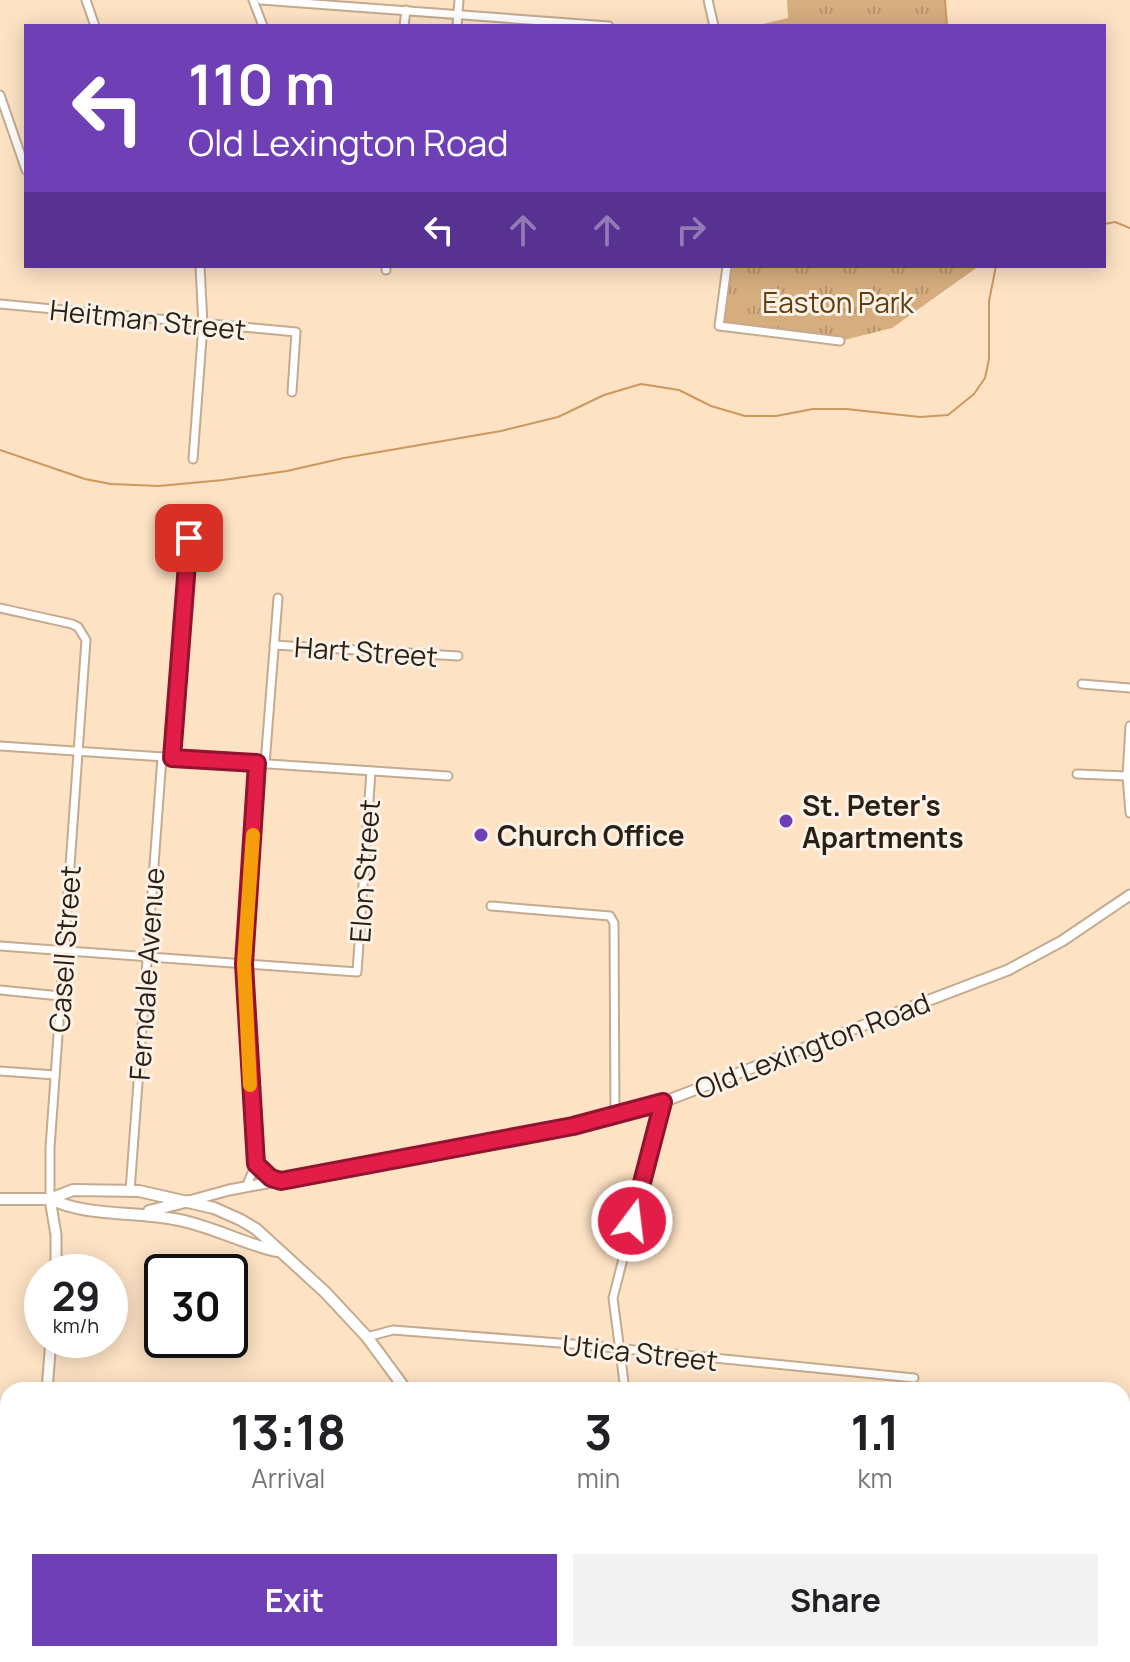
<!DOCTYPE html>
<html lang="en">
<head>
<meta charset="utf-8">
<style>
  body { margin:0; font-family:Manrope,sans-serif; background:#f2f2f2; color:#202124; height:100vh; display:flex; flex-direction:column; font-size:30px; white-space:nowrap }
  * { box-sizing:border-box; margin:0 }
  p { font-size:26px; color:#757577 }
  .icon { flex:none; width:44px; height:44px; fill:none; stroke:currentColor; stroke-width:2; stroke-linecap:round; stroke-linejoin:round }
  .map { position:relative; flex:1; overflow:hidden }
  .drawer { position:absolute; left:0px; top:1382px; width:1130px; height:280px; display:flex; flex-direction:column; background:#fff; border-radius:24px 24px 0 0; box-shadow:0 4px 20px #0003 }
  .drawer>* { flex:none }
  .banner { position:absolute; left:24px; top:24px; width:1082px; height:244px; border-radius:0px; box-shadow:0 4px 20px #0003; background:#6f3fb6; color:#fff; overflow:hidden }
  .speed { position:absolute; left:24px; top:1254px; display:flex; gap:16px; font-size:40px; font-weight:700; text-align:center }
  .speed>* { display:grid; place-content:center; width:104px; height:104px; border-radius:50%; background:#fff; box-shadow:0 4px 20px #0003; line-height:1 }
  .speed small { font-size:20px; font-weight:400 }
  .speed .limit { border:4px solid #111; border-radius:12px; background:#fff; color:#111 }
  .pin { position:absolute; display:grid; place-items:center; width:68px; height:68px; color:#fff; margin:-34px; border-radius:16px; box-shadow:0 4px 12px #0006 }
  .me { position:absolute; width:88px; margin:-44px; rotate:15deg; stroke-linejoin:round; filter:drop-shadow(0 0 6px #0008) }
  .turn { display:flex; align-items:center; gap:28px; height:168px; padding:0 32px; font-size:36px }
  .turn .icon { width:104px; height:104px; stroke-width:2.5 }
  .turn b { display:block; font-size:56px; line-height:68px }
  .lanes { display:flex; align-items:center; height:76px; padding:0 32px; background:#0003; justify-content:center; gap:40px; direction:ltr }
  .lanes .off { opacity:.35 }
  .eta { display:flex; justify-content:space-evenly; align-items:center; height:136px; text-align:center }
  .eta b { font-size:48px; font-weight:700; line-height:56px }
  .action { display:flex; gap:16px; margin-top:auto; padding:16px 32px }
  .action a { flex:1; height:92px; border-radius:0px; background:#6f3fb6; color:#fff; font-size:32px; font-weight:700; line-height:92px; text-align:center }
  .action a+a { background:#f2f2f2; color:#202124 }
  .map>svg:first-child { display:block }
  .park { fill:url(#park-tufts) }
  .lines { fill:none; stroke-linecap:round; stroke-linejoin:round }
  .stream { stroke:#cc995c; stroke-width:2 }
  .minor-casing { stroke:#c4aa8e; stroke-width:11 }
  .tertiary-casing { stroke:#c4aa8e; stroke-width:13 }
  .secondary-casing { stroke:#c4aa8e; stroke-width:14 }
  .minor { stroke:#fff; stroke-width:7 }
  .tertiary { stroke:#fff; stroke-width:9 }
  .secondary { stroke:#fff; stroke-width:10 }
  .route-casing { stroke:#92132f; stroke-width:20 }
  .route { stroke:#e11d48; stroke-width:14 }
  .slow { stroke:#f59e0b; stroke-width:14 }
  .poi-dot { fill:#6f3fb6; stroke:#fdf2e7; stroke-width:3 }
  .labels { text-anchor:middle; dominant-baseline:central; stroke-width:6; stroke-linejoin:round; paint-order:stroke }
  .park-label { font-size:28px; fill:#613e0e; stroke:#fdf2e7 }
  .street-label { font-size:28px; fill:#291f14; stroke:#fdf2e7 }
  .poi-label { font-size:28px; font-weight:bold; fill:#291f14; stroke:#fdf2e7; text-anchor:start }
</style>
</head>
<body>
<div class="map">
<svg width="1130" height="1662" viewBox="0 0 1130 1662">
  <defs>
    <pattern id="park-tufts" width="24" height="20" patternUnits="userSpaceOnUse" patternTransform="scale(2)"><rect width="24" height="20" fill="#d6ad7f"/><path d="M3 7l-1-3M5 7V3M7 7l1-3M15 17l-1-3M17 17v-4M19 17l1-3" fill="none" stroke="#b8946d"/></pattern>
  </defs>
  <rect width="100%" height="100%" fill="#fde2c4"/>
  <!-- park -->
  <g class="park">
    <path d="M787 0H945L947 26H755L788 18Z"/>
    <path d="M727 266H979L892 328 840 341 719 326Z"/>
  </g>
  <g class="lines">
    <!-- stream -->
    <g class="stream">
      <path d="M945 0 947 26"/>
      <path d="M1104 224 1115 222 1130 228"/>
      <path d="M0 450 85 479 111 484 159 486 223 480 287 471 344 458 501 431 558 417 604 395 641 384 679 390 711 406 745 416H776L813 409H846L920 417 948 415 974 394 985 378 989 359V301L996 266"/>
      <path d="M1122 1463 1130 1458"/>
    </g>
    <defs>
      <g id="minor">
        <path d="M86 0 95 26"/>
        <path d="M253 0 263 26"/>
        <path d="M261 0 609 26"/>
        <path d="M708 0 714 26"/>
        <path d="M404 26 406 10"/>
        <path d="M457 26 459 0"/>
        <path d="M0 95 26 170"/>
        <path d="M727 266 719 326 840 341"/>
        <path d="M386 270V266"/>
        <path d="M0 304 296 332 292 392"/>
        <path d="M193 459 203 325 200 266"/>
        <path d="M0 608 72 624 78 627 86 640 50 1148V1199"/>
        <path d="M274 645 458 656"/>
        <path d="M1082 684 1130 688"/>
        <path d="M1130 726 1127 776 1130 813"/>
        <path d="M0 746 448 776"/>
        <path d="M172 758 189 538"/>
        <path d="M257 763 244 964 253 1153C256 1167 263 1177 278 1180"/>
        <path d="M265 764 278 598"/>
        <path d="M1077 774 1127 776"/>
        <path d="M491 906 610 916 614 923 615 1117"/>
        <path d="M0 946 357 972 371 771"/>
        <path d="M0 990 60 996"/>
        <path d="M0 1071 55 1075"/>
        <path d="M246 1187 256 1164"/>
        <path d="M130 1191 162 757"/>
        <path d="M367 1337 393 1330 585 1345 914 1378"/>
        <path d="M625 1390 613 1298 663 1102"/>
        <path d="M260 1654 339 1662"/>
        <path d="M539 1662 553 1654"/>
      </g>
      <g id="tertiary">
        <path d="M50 1199 56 1235V1272"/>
        <path d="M189 1201 229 1190 573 1126 615 1117 663 1102 1008 970 1062 941 1130 895"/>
        <path d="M47 1390 51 1340"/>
        <path d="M24 1662 25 1654"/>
      </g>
      <g id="secondary">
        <path d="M0 1199H50L73 1190 139 1191 214 1208 241 1220 256 1229 325 1292 367 1337 406 1390"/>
        <path d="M50 1199C88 1217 134 1211 174 1219 210 1225 241 1243 276 1251"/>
        <path d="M149 1211 189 1201"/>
        <path d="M589 1654 595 1662"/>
      </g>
    </defs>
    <!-- minor casing -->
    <use href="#minor" class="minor-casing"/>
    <!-- tertiary casing -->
    <use href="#tertiary" class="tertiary-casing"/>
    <!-- secondary casing -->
    <use href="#secondary" class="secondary-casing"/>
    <!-- minor -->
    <use href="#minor" class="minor"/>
    <!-- tertiary -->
    <use href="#tertiary" class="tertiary"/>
    <!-- secondary -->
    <use href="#secondary" class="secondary"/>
  </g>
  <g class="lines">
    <defs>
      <path id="route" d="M189 538 172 758 257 763 244 964 256 1164 271 1178 281 1181 573 1126 663 1102 632 1221"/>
    </defs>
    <!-- route casing -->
    <use href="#route" class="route-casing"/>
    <!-- route -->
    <use href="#route" class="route"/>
    <!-- slow -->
    <path class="slow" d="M250 1085 244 964 253 835"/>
  </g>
  <!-- markers -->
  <g class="poi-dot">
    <circle cx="786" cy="821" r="8"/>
    <circle cx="481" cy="835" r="8"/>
  </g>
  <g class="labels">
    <!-- park labels -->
    <g class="park-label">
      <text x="838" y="302">Easton Park</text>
    </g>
    <!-- street labels -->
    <g class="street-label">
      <text transform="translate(148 319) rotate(6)">Heitman Street</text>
      <text transform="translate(366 651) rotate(4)">Hart Street</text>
      <text transform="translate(364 871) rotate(-86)">Elon Street</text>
      <text transform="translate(64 949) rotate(-86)">Casell Street</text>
      <text transform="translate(146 974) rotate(-86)">Ferndale Avenue</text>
      <text transform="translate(812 1045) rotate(-21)">Old Lexington Road</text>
      <text transform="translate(640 1352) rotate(6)">Utica Street</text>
    </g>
    <!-- poi labels -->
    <g class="poi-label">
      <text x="802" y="805">St. Peter's<tspan x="802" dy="32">Apartments</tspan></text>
      <text x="497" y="835">Church Office</text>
    </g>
  </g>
</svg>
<div class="speed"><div>29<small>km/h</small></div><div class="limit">30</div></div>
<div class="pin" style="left:189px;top:538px;background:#d93025"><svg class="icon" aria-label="arrive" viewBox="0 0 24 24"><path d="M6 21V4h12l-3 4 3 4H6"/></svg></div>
<svg class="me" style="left:632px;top:1221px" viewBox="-20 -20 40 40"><circle r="17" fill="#e11d48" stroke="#fff" stroke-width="3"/><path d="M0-11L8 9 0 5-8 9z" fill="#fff"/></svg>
<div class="banner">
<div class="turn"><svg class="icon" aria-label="left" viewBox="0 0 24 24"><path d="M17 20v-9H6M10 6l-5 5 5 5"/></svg><div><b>110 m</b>Old Lexington Road</div></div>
<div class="lanes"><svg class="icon" aria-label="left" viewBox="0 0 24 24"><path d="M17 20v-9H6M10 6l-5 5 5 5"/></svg><svg class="icon off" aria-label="ahead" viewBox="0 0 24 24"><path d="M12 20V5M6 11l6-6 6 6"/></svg><svg class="icon off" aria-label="ahead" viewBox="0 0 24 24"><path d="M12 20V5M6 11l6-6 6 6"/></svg><svg class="icon off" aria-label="right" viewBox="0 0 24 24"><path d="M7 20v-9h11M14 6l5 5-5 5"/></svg></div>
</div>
<section class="drawer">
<div class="eta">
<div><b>13:18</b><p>Arrival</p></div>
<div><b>3</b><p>min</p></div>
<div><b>1.1</b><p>km</p></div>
</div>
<div class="action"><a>Exit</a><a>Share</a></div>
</section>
</div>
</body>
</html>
